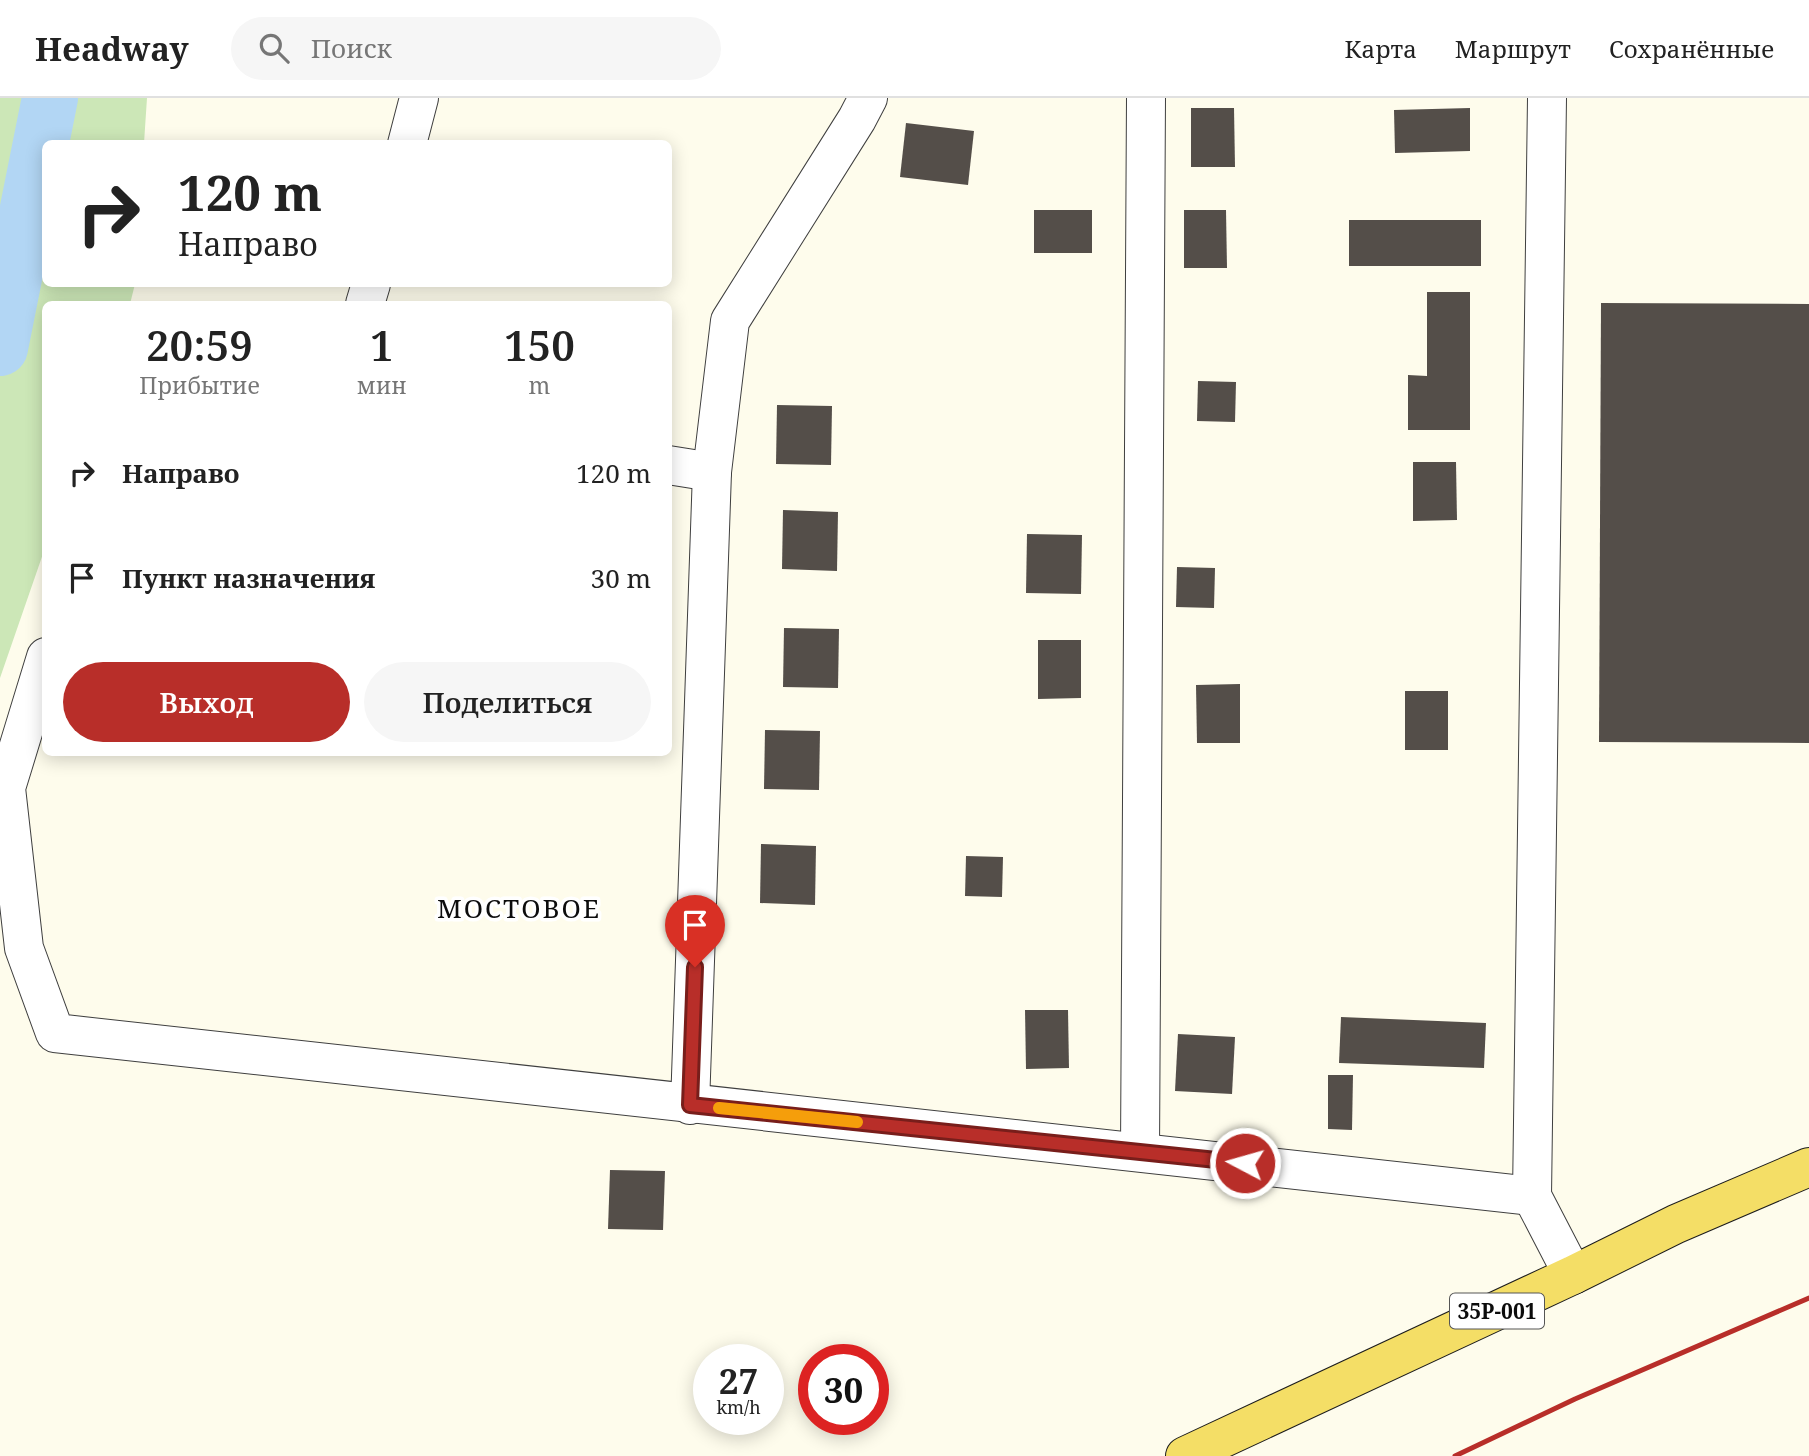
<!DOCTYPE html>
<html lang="ru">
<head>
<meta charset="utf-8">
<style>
  body { margin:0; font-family:"Noto Serif",serif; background:#f6f6f6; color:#222; height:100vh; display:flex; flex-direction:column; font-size:26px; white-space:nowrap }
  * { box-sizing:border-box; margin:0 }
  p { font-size:23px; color:#767676 }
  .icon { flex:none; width:38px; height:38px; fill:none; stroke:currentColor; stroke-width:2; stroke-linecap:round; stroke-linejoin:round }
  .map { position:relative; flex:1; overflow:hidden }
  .details { position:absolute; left:42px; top:203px; width:630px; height:455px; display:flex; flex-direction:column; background:#fff; border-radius:10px; box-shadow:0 4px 18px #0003 }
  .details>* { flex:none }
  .top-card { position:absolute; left:42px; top:42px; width:630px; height:147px; border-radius:10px; box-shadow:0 4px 18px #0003; background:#fff; color:#222; overflow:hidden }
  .speed { position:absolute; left:693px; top:1246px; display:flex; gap:14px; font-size:35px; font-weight:700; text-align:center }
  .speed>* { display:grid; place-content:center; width:91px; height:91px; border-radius:50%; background:#fff; box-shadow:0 4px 18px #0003; line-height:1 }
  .speed small { font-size:18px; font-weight:400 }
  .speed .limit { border:10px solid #d22; background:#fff; color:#111 }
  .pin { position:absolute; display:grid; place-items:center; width:60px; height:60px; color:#fff; margin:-72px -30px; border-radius:50% 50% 50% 0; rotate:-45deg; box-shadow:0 0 7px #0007 }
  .pin .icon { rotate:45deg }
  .me { position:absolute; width:77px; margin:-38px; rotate:276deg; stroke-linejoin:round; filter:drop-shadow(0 0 5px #0008) }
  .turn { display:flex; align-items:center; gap:24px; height:147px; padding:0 21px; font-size:32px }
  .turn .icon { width:91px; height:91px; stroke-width:2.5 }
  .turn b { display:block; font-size:49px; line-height:60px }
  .eta { display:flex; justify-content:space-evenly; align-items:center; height:119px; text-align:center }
  .eta b { font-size:42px; font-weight:600; line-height:49px }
  .cta { display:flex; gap:14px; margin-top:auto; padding:14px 21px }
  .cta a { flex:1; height:80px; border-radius:42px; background:#b82e29; color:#fff; font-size:28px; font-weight:600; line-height:80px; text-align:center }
  .cta a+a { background:#f6f6f6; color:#222 }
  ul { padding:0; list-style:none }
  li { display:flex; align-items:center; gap:21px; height:105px; padding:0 21px }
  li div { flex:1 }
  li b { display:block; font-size:26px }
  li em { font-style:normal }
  header { display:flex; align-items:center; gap:42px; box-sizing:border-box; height:98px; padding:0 35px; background:#fff; border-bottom:2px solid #e0e0e0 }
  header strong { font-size:33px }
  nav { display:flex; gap:38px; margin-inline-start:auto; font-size:24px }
  .search { width:490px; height:63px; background:#f6f6f6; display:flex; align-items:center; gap:18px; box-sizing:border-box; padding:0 24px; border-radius:38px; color:#767676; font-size:26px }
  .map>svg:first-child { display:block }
  .green { fill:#cce7b7 }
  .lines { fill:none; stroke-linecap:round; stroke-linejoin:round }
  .river { stroke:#b2d6f4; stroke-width:56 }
  .building { fill:#544e49 }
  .minor-casing { stroke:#3f3f3f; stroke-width:40 }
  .major-casing { stroke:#1d1d1d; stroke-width:40 }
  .minor { stroke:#fff; stroke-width:38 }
  .major { stroke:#f4de66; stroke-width:38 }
  .rail { stroke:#b82e29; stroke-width:5 }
  .route-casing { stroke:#781e1b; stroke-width:18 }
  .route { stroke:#b82e29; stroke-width:12 }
  .slow { stroke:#f59e0b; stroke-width:12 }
  .labels { text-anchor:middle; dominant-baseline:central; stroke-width:7; stroke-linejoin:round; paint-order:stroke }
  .shield { fill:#fff; stroke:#555; stroke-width:2 }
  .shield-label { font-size:21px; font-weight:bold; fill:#0c0c0c }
  .quarter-label { font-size:26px; letter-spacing:2px; fill:#0c0c0c; stroke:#fff }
</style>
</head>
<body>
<header>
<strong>Headway</strong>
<div class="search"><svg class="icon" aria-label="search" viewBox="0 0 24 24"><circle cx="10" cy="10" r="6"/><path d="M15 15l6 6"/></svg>Поиск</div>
<nav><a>Карта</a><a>Маршрут</a><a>Сохранённые</a></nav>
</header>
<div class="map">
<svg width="1809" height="1358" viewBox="0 0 1809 1358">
  <rect width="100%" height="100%" fill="#fefcec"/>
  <!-- green -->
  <path class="green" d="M0 0H147L144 45 46 46V186H135L130 206H46L45 450 0 580Z"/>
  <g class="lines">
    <!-- river -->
    <path class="river" d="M0 250 50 0"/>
  </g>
  <!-- building -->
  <g class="building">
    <path d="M1191 10H1234L1235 69H1191Z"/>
    <path d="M1470 10V53L1395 55 1394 12Z"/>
    <path d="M906 25 974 33 968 87 900 79Z"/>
    <rect x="1034" y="112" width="58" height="43"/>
    <path d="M1184 112H1226L1227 170H1184Z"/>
    <rect x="1349" y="122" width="132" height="46"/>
    <path d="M1427 194H1470V332H1408V277L1427 278Z"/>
    <path d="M1601 205 1809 206V645L1599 644Z"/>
    <path d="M1198 283 1236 284 1235 324 1197 323Z"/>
    <path d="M777 307 832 308 831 367 776 366Z"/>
    <path d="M1413 364H1456L1457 422 1413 423Z"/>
    <path d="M783 412 838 414 837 473 782 471Z"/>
    <path d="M1027 436 1082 437 1081 496 1026 495Z"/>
    <path d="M1177 469 1215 470 1214 510 1176 509Z"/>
    <path d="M784 530 839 531 838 590 783 589Z"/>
    <path d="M1038 542H1081V600L1038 601Z"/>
    <path d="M1240 586V645H1197L1196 587Z"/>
    <rect x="1405" y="593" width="43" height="59"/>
    <path d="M765 632 820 633 819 692 764 691Z"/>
    <path d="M761 746 816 748 815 807 760 805Z"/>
    <path d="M966 758 1003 759 1002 799 965 798Z"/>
    <path d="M1025 912H1068L1069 970 1026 971Z"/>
    <path d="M1341 919 1486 925 1484 970 1339 965Z"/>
    <path d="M1178 936 1235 939 1232 996 1175 993Z"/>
    <path d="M1328 977H1353L1352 1032 1328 1031Z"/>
    <path d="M610 1072 665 1073 663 1132 608 1131Z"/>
  </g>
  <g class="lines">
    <defs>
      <g id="minor">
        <path d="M1547 0 1532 1098 1573 1177"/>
        <path d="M407 46 419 0"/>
        <path d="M365 206 371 186"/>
        <path d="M668 367 712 374"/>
        <path d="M46 559 6 690 24 850 55 935 1532 1098"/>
        <path d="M690 1007 712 374 730 223 857 21 868 0"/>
        <path d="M1140 1054 1146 0"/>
      </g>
      <path id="major" d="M1185 1358 1573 1177 1676 1126 1809 1069"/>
    </defs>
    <!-- minor casing -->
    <use href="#minor" class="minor-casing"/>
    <!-- major casing -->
    <use href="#major" class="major-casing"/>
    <!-- minor -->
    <use href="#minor" class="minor"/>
    <!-- major -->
    <use href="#major" class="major"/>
    <!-- rail -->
    <path class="rail" d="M1455 1358 1575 1301 1809 1200"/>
  </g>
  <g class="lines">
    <defs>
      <path id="route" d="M695 869 690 1007 1245 1065"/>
    </defs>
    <!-- route casing -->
    <use href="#route" class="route-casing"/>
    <!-- route -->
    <use href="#route" class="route"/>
    <!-- slow -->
    <path class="slow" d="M719 1010 857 1024"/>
  </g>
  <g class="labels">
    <!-- shield labels -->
    <rect class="shield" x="1450" y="1195.5" width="94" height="35" rx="5"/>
    <g class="shield-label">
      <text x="1497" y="1213">35Р-001</text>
    </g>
    <!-- quarter labels -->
    <g class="quarter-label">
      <text x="519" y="810">МОСТОВОЕ</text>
    </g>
  </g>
</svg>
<div class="speed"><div>27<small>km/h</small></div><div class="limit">30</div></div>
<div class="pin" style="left:695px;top:869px;background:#d93025"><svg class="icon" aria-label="arrive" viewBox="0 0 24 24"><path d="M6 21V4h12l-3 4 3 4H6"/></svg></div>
<svg class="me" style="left:1245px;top:1065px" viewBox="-20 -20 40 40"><circle r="17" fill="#b82e29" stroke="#fff" stroke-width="3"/><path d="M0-11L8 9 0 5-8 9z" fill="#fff"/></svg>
<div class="top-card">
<div class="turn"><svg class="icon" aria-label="right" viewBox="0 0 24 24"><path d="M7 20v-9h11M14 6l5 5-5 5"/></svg><div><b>120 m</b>Направо</div></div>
</div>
<section class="details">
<div class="eta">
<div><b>20:59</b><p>Прибытие</p></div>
<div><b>1</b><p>мин</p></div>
<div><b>150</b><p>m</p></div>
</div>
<ul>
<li><svg class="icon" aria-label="right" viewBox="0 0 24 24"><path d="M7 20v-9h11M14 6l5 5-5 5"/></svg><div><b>Направо</b></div><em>120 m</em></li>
<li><svg class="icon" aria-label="arrive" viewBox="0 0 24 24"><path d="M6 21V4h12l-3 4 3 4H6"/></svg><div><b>Пункт назначения</b></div><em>30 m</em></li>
</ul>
<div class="cta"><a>Выход</a><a>Поделиться</a></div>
</section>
</div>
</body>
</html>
